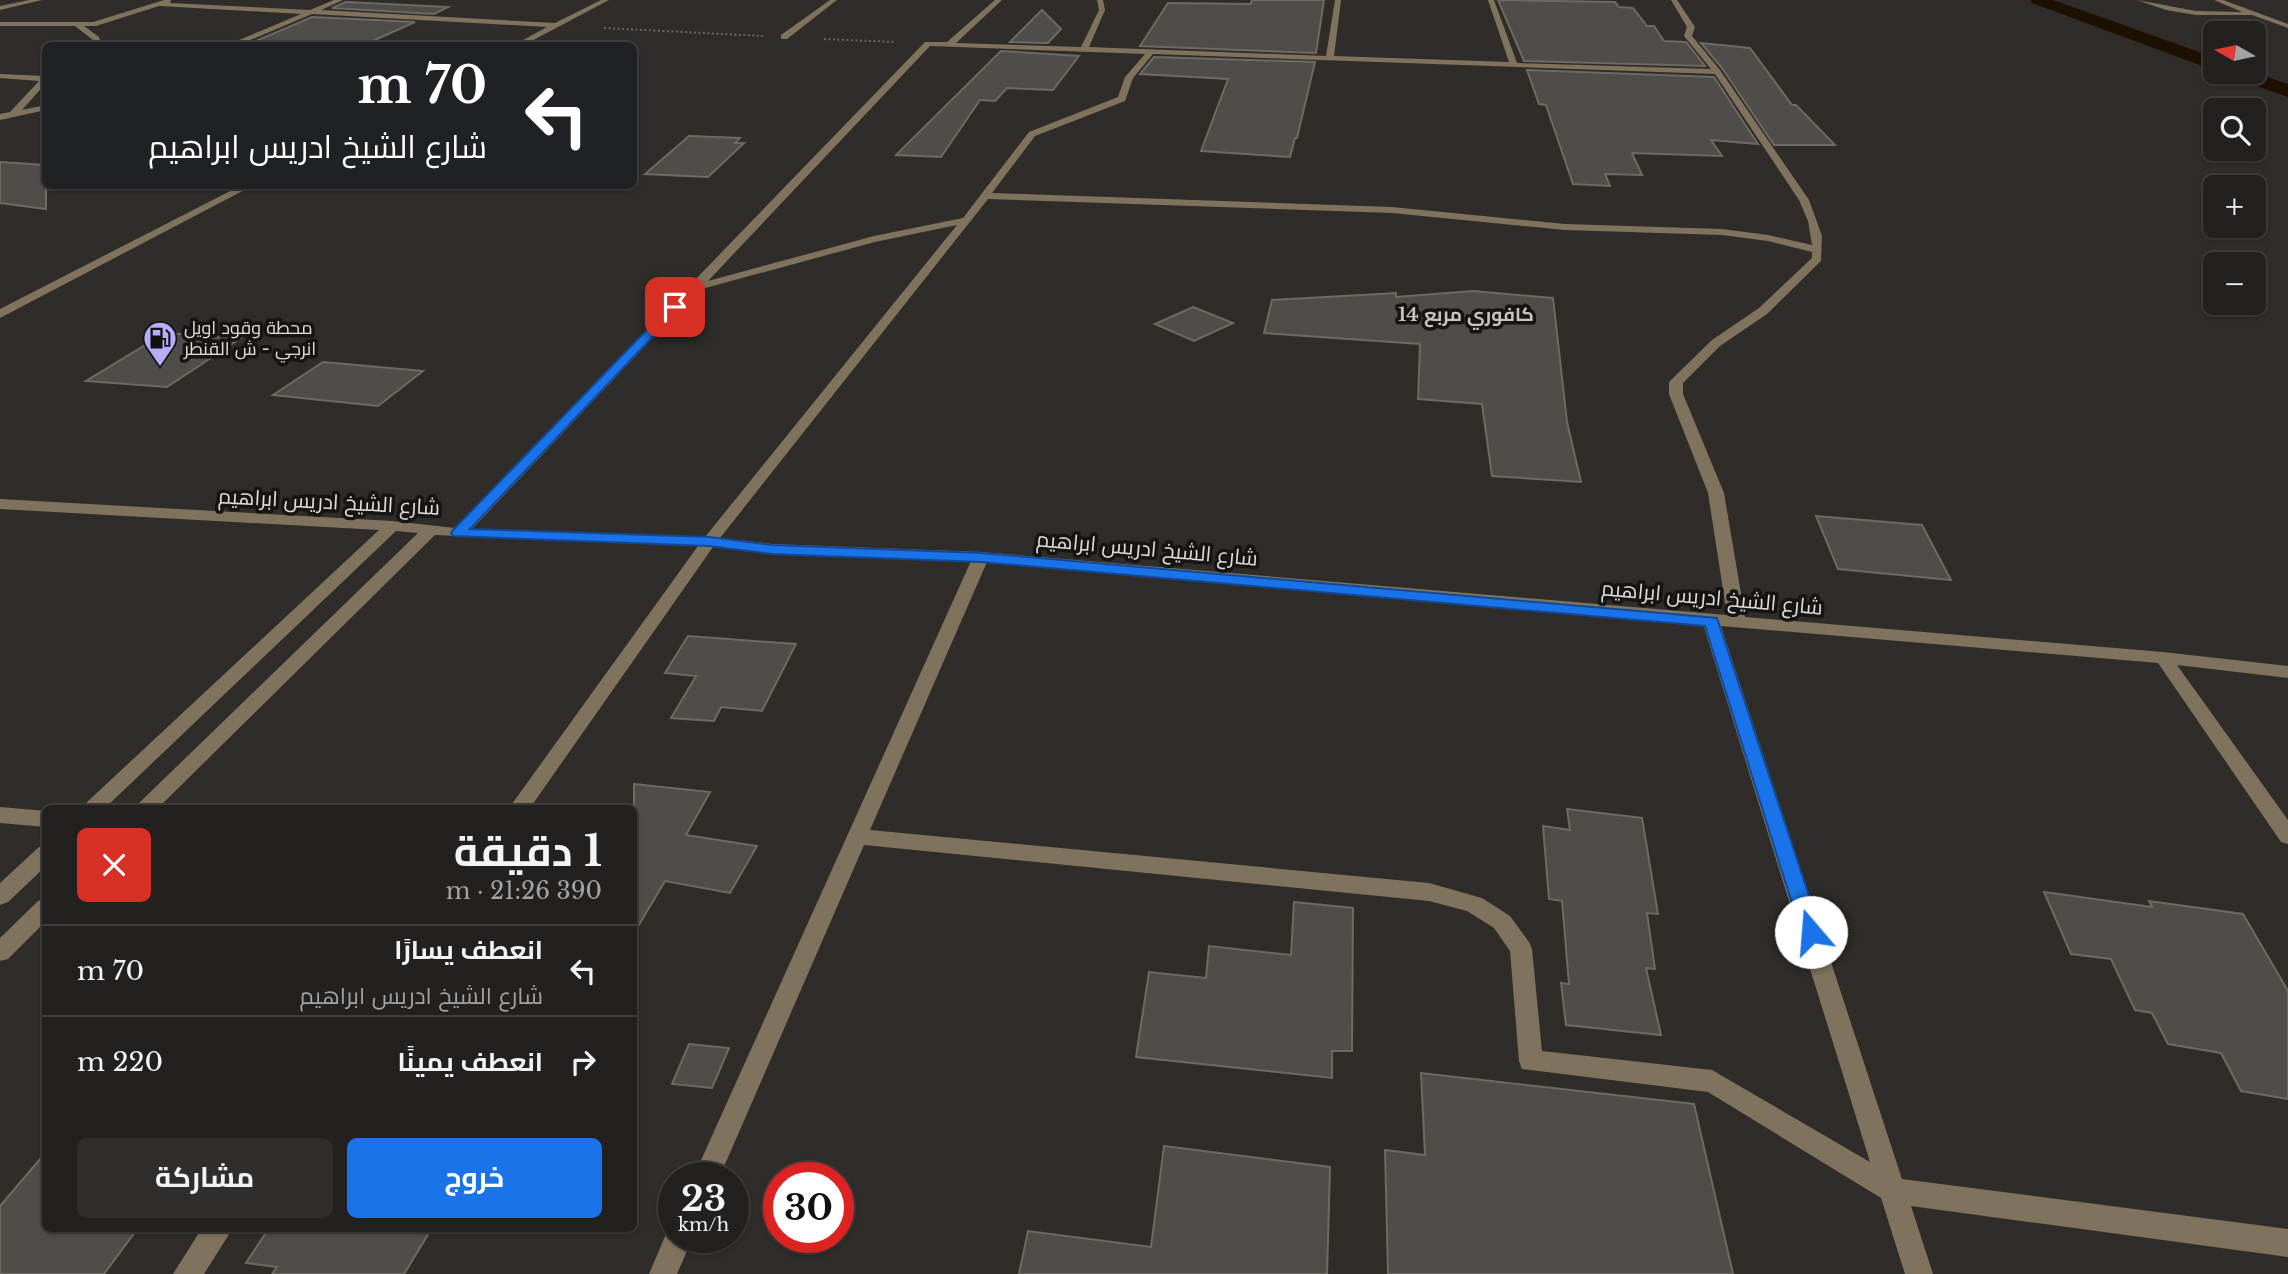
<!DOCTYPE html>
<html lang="ar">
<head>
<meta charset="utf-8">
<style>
  body { margin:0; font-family:"Libre Baskerville",Cairo,serif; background:#2f2e2c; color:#f1f3f6; direction:rtl; height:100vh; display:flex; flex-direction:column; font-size:26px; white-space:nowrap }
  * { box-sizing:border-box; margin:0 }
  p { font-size:23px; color:#a3a3a4 }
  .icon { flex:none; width:38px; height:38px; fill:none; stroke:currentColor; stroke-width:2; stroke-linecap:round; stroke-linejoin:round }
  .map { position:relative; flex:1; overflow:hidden; direction:ltr }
  .side { position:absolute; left:42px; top:805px; width:595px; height:427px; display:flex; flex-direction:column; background:#23211f; border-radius:10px; box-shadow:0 2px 5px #0004,0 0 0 2px #403e3d; direction:rtl }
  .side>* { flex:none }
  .hud { position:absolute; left:42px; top:42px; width:595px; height:147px; border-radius:10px; box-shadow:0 2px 5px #0004,0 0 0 2px #403e3d; direction:rtl; background:#202124; color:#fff; overflow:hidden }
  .needle { width:46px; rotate:279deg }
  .fabs { position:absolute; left:2203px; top:21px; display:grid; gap:14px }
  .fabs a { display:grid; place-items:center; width:63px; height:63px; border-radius:10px; background:#23211f; box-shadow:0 2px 5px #0004,0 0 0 2px #403e3d; font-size:35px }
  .speed { position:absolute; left:658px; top:1162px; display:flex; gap:14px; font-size:35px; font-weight:700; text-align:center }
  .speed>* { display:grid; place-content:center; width:91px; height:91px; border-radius:50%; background:#23211f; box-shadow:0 2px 5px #0004,0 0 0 2px #403e3d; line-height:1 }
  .speed small { font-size:18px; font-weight:400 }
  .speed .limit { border:10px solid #d22; background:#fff; color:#111 }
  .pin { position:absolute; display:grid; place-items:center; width:60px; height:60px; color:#fff; margin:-30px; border-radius:14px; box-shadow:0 4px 10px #0006 }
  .me { position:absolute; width:77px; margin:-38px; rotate:342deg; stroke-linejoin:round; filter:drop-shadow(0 0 5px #0008) }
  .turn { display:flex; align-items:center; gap:24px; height:147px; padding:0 35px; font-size:32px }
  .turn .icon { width:91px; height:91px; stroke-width:2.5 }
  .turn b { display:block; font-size:49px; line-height:60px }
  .round { display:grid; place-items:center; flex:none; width:74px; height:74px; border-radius:10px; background:#2f2e2c }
  .summary { display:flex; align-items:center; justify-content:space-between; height:119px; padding:0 35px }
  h1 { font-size:42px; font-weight:700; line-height:52px }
  .button { display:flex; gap:14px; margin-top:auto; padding:14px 35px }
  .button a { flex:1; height:80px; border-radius:10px; background:#1a73e8; color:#fff; font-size:28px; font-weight:700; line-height:80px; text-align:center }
  .button a+a { background:#2f2e2c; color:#f1f3f6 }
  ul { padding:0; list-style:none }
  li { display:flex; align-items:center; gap:21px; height:91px; padding:0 35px; border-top:2px solid #403e3d }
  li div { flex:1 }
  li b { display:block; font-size:26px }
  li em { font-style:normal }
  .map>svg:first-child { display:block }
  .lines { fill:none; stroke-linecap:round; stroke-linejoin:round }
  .canal { fill:#1e1000; fill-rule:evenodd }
  .building { fill:#4f4c49; stroke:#6d6a66; stroke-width:2 }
  .path { stroke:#6a6865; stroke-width:2; stroke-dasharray:2 2.5; stroke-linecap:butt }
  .minor { fill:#80735e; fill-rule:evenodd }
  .route { fill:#1a73e8; stroke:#114b97; stroke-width:2 }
  .labels { text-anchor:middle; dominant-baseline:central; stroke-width:7; stroke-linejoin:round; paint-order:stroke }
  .far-poi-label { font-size:18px; fill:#e0dedc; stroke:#161513; text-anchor:start }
  .far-neighbourhood-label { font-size:19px; font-weight:bold; fill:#c6c4bf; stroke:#161513 }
  .street-label { font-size:21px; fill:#e0dedc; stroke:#161513 }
</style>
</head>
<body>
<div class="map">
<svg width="2288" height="1274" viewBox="0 0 2288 1274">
  <rect width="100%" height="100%" fill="#2f2c29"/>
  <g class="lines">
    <!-- canal -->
    <g class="canal">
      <path d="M2030 0H2053L2216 58V71L2032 3Z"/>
      <path d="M2225 72H2253L2288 84V97L2228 76Z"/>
    </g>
  </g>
  <!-- building -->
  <g class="building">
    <path d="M1252 0H1324L1316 53 1140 46 1168 3 1251 4Z"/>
    <path d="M1498 0 1615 2 1619 7 1633 8 1647 26H1654L1664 41 1686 42 1705 66 1524 61Z"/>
    <path d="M346 2 448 7 434 14 332 8Z"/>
    <path d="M1042 10 1061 29 1048 43 1010 42Z"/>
    <path d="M312 17 415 22 366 44 244 46Z"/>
    <path d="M1701 43 1750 48 1792 105H1796L1835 145H1774L1722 68Z"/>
    <path d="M1001 51 1079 56 1053 90 1007 88 995 101 980 100 941 157 896 155Z"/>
    <path d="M1154 57 1315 62 1297 138H1295L1290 157 1201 151 1228 79 1140 74Z"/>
    <path d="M1527 70 1714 77 1758 144 1711 140 1722 156 1632 153 1642 175 1605 174 1610 186 1573 184 1546 105 1539 104Z"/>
    <path d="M689 136 740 138 735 143H744L708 177 645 174Z"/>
    <path d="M0 162 46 165V209L0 203Z"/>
    <path d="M1473 291 1553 298 1567 422 1581 482 1492 476 1482 404 1418 399 1420 344 1264 333 1272 300 1396 293V297Z"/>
    <path d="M1193 307 1233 323 1194 341 1155 324Z"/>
    <path d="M165 333 241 338 167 387 86 381Z"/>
    <path d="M323 362 423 371 378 406 273 395Z"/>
    <path d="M1816 516 1922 525 1951 580 1838 569Z"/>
    <path d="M688 636 796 644 762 711 721 707 714 721 671 718 696 676 665 673Z"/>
    <path d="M634 784 710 792 686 835 757 846 730 893 665 881 634 933Z"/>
    <path d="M1567 809 1642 818 1658 914 1647 913 1655 969 1646 968 1661 1035 1566 1025 1561 983 1569 984 1562 901 1549 899 1543 826 1570 830Z"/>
    <path d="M2044 892 2152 907 2149 901 2243 914 2288 991V1099L2241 1091 2221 1053 2168 1044 2152 1013 2135 1010 2111 959 2071 954Z"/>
    <path d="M1294 902 1353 908 1352 1051H1332V1078L1136 1057 1149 972 1206 978 1209 946 1291 955Z"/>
    <path d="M689 1044 729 1048 712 1088 672 1084Z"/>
    <path d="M1421 1073 1694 1104 1733 1274H1388L1385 1150 1425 1155Z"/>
    <path d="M1164 1146 1330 1167 1327 1274H1019L1028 1231 1151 1247Z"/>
    <path d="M46 1152V1228H138L104 1274H0V1206Z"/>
    <path d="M269 1228H432L404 1274H272L277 1267 246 1263Z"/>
  </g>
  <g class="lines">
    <!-- path -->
    <g class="path">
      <path d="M604 28 763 36"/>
      <path d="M824 39 895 42"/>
    </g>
    <!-- minor -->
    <g class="minor">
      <path d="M29 0H42L0 10V6Z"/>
      <path d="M164 0H171L170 3 310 10 334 0H343L321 10 555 23 601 0H609L522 46H512L547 27 312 14 236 46H225L301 14 159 6 96 26H84L99 37 102 46H94L93 40 75 26H0V22H93Z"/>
      <path d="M830 0H837L787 39H781V35Z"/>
      <path d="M995 0H1002L956 43 1081 47 1099 10 1097 0H1103L1105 10 1089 47 1326 56 1335 0H1341L1334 56 1509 62 1488 0H1494L1517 63 1711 69 1684 36 1687 27 1671 0H1677L1695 27 1692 36 1720 70 1809 200 1822 236 1821 261 1767 314 1720 346 1683 383V394L1724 493 1745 617 2163 652 2288 666V678L2177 665 2288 820V844L2281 842 2158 663 1721 626 1902 1179 2288 1229V1257L1911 1206 1933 1274H1905L1881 1198 1708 1092 1522 1069 1519 1061 1510 951 1494 928 1467 911 1429 901 864 845 719 1178H693L971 561 772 554 713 547 530 808H509L698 546 435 535 158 808H136L139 803 418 533 396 531 105 808H83L86 803 379 530 0 509V499L392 521 455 528 925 42H947ZM930 46 1145 54 1125 77 1118 97 1029 132 963 218 874 236 708 281ZM1153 54 1715 74 1799 200 1808 221 1812 245 1768 235 1722 229 1565 224 1392 207 992 193 1035 136 1125 101 1133 78ZM988 199 1392 213 1565 230 1722 235 1768 241 1812 252V258L1759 308 1712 340 1669 382V394L1708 493 1727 615 981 552 772 544 720 538ZM957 225 705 537 472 529 698 290 875 242ZM987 562 1703 624 1870 1162 1712 1070 1542 1051 1532 949 1529 942 1510 916 1482 898 1429 883 870 830Z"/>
      <path d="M2137 0 2196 11 2242 12 2214 0H2223L2288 24V28L2252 15H2196L2166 10Z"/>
      <path d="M0 74 46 76V83L22 110 46 105V110L0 120V114L10 112 39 81 0 78Z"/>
      <path d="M240 186H252L0 318V309Z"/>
      <path d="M0 807 46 811V827L0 823Z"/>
      <path d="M46 845V866L8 902 0 905V883L39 847Z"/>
      <path d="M46 898V921L8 959 0 961V938L38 901Z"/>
      <path d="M674 1225V1237H693L677 1274H649L669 1227Z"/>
      <path d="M202 1228H233L204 1274H173Z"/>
    </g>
  </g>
  <!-- route -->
  <path class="route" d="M671 305 681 307 470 529 709 537 772 545 981 553 1717 618 1821 932 1818 938 1811 940 1804 938 1801 932 1705 626 981 562 772 554 709 546 453 536 451 533 453 530Z"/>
  <!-- icons -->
  <defs>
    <symbol id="fuel-pin" viewBox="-11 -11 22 30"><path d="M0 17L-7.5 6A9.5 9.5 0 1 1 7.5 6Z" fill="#b6acf8" stroke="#161513"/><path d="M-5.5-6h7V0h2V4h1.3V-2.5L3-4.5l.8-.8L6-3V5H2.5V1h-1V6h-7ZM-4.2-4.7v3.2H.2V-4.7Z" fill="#111"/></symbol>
  </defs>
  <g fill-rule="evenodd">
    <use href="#fuel-pin" x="141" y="319" width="38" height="52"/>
  </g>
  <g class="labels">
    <!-- far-poi labels -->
    <g class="far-poi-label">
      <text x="184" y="328">محطة وقود اويل<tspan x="184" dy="21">انرجي - ش القنطر</tspan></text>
    </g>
    <!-- far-neighbourhood labels -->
    <g class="far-neighbourhood-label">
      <text x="1466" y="314">كافوري مربع 14</text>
    </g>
    <!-- street labels -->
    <g class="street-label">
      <text transform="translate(329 502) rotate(3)">شارع الشيخ ادريس ابراهيم</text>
      <text transform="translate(1147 549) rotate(5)">شارع الشيخ ادريس ابراهيم</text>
      <text transform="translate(1712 598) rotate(5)">شارع الشيخ ادريس ابراهيم</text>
    </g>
  </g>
</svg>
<div class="fabs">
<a><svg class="needle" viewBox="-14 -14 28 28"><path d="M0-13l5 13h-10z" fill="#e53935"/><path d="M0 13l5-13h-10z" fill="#a3a3a4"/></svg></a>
<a><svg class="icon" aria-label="search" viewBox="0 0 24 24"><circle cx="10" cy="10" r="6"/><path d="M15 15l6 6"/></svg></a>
<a>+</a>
<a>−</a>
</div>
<div class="speed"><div>23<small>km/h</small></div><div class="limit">30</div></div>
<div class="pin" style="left:675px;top:307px;background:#d93025"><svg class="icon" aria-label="arrive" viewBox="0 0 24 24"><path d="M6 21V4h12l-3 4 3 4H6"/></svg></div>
<svg class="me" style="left:1811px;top:932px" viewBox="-20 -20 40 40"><circle r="19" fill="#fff"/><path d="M0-13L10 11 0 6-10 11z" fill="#1a73e8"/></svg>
<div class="hud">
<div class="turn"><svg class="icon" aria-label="left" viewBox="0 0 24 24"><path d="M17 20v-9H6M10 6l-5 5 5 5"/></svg><div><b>70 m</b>شارع الشيخ ادريس ابراهيم</div></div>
</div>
<section class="side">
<div class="summary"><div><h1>1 دقيقة</h1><p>390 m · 21:26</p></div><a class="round" style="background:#d93025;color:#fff"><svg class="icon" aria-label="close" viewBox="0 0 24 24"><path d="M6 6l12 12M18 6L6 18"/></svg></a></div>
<ul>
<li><svg class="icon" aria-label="left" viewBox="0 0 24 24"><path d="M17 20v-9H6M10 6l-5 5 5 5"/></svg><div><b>انعطف يسارًا</b><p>شارع الشيخ ادريس ابراهيم</p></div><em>70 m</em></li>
<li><svg class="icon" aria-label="right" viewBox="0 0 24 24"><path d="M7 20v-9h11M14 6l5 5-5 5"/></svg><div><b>انعطف يمينًا</b></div><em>220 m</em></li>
</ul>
<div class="button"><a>خروج</a><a>مشاركة</a></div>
</section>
</div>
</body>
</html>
